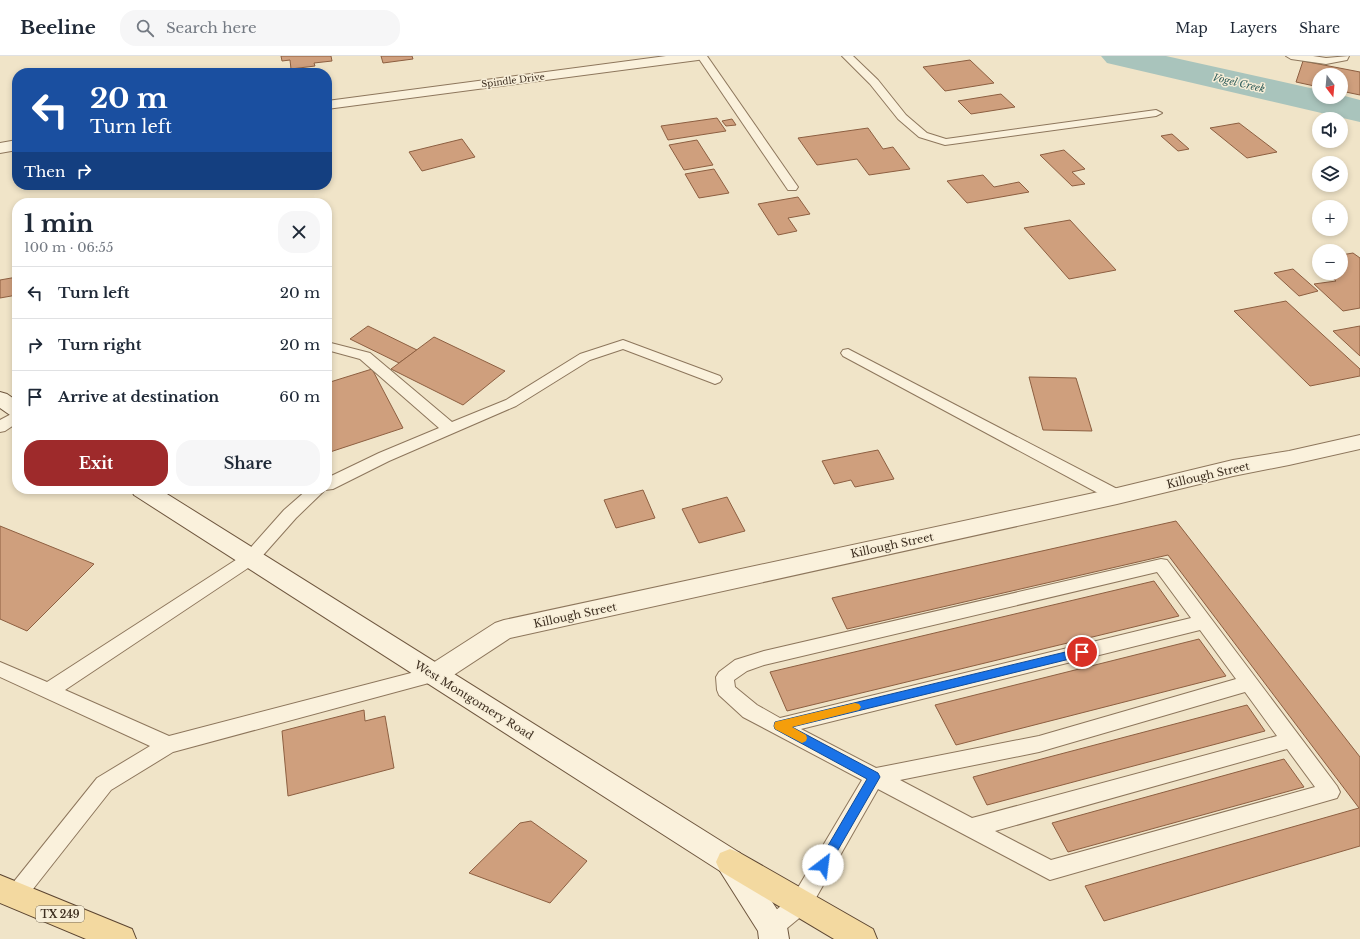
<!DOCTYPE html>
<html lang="en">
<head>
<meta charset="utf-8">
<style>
  body { margin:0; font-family:"Libre Baskerville",serif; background:#f6f6f7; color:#1f2937; height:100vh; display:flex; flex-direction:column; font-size:15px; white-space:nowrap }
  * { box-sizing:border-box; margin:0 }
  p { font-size:13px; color:#747a83 }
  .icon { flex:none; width:22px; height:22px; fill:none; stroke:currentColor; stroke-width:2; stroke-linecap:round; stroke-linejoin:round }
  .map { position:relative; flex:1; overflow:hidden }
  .side { position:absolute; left:12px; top:142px; width:320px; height:296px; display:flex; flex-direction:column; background:#fff; border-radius:16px; box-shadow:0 2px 6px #0003 }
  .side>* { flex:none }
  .hud { position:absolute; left:12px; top:12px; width:320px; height:122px; border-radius:16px; box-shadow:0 2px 6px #0003; background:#1a4fa0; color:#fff; overflow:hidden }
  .needle { width:26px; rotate:164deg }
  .tools { position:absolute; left:1312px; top:12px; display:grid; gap:8px }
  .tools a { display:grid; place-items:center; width:36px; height:36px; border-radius:50%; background:#fff; box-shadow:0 2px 6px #0003; font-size:20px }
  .pin { position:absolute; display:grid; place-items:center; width:34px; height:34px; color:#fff; margin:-17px; border:2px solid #fff; border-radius:50%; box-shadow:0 1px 4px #0007 }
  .me { position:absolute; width:44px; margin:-22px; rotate:30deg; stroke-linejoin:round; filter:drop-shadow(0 0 3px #0008) }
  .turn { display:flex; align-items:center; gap:14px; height:84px; padding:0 12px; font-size:18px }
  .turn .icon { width:52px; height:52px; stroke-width:2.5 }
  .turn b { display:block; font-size:28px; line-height:34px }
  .then { display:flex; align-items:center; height:38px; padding:0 12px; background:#0003; gap:8px; font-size:15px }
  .round { display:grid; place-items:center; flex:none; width:42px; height:42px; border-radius:16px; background:#f6f6f7 }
  .overview { display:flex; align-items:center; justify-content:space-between; height:68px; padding:0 12px }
  h1 { font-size:24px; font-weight:700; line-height:30px }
  .primary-button { display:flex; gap:8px; margin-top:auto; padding:8px 12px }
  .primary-button a { flex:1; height:46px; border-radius:16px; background:#9e2a2b; color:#fff; font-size:16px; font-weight:700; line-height:46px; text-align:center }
  .primary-button a+a { background:#f6f6f7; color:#1f2937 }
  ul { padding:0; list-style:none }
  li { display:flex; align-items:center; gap:12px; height:52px; padding:0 12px; border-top:1px solid #e0e1e3 }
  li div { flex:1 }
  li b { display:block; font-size:15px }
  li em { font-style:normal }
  header { display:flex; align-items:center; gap:24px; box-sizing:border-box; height:56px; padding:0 20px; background:#fff; border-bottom:1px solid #e0e1e3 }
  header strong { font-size:19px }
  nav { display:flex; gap:22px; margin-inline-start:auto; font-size:14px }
  .search { width:280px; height:36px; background:#f6f6f7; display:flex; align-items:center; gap:10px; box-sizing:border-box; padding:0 14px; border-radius:16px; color:#747a83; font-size:15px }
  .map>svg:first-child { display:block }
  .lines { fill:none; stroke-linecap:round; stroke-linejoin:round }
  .river { fill:#a9c4bc; fill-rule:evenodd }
  .building { fill:#cf9f7d; stroke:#8d5f41 }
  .service-casing { stroke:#8d765c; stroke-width:2 }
  .minor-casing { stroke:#8d765c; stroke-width:2 }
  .secondary-casing { stroke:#6f573f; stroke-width:2 }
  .primary-casing { stroke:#5b4430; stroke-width:2 }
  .service { fill:#faf1dc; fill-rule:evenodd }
  .minor { fill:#faf1dc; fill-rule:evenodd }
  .secondary { fill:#faf1dc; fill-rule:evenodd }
  .primary { fill:#f3d9a0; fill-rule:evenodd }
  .route { fill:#1a73e8; stroke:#114b97 }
  .slow { fill:#f59e0b }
  .labels { text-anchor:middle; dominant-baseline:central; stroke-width:3; stroke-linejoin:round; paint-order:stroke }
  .far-street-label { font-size:9px; fill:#3d2e20; stroke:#f7eed8 }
  .far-water-label { font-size:10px; font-style:italic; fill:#2f5d5a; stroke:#f7eed8 }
  .shield { fill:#f7eed8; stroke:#756857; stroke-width:1 }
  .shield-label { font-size:10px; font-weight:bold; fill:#3d2e20 }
  .street-label { font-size:11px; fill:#3d2e20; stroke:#f7eed8 }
</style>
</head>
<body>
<header>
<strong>Beeline</strong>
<div class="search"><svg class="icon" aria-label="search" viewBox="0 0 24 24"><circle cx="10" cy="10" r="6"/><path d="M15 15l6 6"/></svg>Search here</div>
<nav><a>Map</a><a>Layers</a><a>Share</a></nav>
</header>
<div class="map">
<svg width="1360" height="883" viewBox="0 0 1360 883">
  <rect width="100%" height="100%" fill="#f0e4c8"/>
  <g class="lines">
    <!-- river -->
    <path class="river" d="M1101 0H1166L1319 34V41H1341V39L1360 44V66L1107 7Z"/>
  </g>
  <!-- building -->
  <g class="building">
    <path d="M281 0H331L332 5 314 7 315 10 291 13 290 4 282 5Z"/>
    <path d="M381 0H412L413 3 383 7Z"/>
    <path d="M970 4 994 27 945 35 923 11Z"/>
    <path d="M1303 5 1360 16V39L1341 35V19H1319V31L1296 26Z"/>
    <path d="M1001 38 1015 51 971 58 958 45Z"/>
    <path d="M717 62 726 75 668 84 661 70Z"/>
    <path d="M732 63 736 69 726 70 722 65Z"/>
    <path d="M1239 67 1277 96 1247 102 1210 72Z"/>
    <path d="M868 72 883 93 893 91 910 113 869 119 857 103 817 109 798 82Z"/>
    <path d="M1172 78 1189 93 1178 95 1161 80Z"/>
    <path d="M462 83 475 101 422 115 409 96Z"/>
    <path d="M697 84 713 109 684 114 669 89Z"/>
    <path d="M1064 94 1085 113 1072 116 1085 128 1072 130 1040 99Z"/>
    <path d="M714 113 729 137 699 142 685 118Z"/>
    <path d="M983 119 994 131 1019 126 1029 136 967 147 947 125Z"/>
    <path d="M798 141 810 158 788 162 797 175 778 179 758 148Z"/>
    <path d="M1070 164 1116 214 1069 223 1024 172Z"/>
    <path d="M1353 197 1360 202V252L1343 255 1314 228 1336 225 1329 219 1345 216 1341 212V199Z"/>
    <path d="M1293 213 1318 235 1299 240 1274 217Z"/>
    <path d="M17 221V239L0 242V224Z"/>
    <path d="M1286 245 1360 313V320L1310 330 1234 255Z"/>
    <path d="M368 270 417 294 399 307 350 283Z"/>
    <path d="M1360 270V300L1333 275Z"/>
    <path d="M434 281 505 315 463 349 391 313Z"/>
    <path d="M372 313 403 372 327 397V327Z"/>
    <path d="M1029 321 1076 322 1092 375 1043 374Z"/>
    <path d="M878 394 894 423 855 431 851 424 834 428 822 405Z"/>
    <path d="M643 434 655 462 616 472 604 444Z"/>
    <path d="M727 441 745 475 699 487 682 453Z"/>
    <path d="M1176 465 1360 701V790L1104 865 1085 830 1359 752 1168 499 847 573 832 542Z"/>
    <path d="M0 470 94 508 27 575 0 563Z"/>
    <path d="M1154 525 1179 560 787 655 770 616Z"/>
    <path d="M1199 583 1226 620 956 689 935 649Z"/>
    <path d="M1247 649 1265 675 987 749 973 721Z"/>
    <path d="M364 654 365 665 385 660 394 712 288 740 282 675Z"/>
    <path d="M1284 703 1304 731 1068 796 1052 767Z"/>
    <path d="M531 765 587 805 550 847 469 817 520 767Z"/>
  </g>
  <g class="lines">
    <defs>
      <g id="service">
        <path d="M697 0H707L798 131 796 134H788Z"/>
        <path d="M842 0H853L878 24 906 59 927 77 946 83 1156 54 1162 57 1156 60 945 89 919 81 898 63 870 28Z"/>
        <path d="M1286 0H1313L1326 2 1349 0 1347 4 1326 8 1291 3Z"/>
        <path d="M623 284 720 320 722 323 720 326 715 328 710 326 623 293 590 304 516 350 389 405 333 433 325 434 296 462 257 506 65 634 169 680 434 611 440 614 443 619 440 624 173 696 111 734 22 847 15 850 8 847 4 840 8 833 97 722 150 690 0 621V606L47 626 245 498 284 454 308 433H327V422L379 397 439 372 360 303 327 294V286L370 297 452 366 506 344 580 298Z"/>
        <path d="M848 293 1123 436 1125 440 1123 444 1117 446 1111 444 843 300 841 297 843 294Z"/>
        <path d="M17 355V367L5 375 0 376V364Z"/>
        <path d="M1161 503 1167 504 1337 730 1340 736 1337 742 1050 824 878 733 809 854 780 878 772 881 764 878 761 871 764 864 793 840 862 724 743 661 719 639 717 634 716 621 719 616 735 604 764 595ZM1157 516 1191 562 780 662 757 649 735 631 734 624 747 615 764 609ZM1200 574 1236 623 1039 680 876 712 801 673ZM1245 636 1277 680 972 762 900 724 1039 696ZM1287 693 1315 731 1051 804 995 775Z"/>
      </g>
      <g id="minor">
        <path d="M666 0H705L703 3 698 4 327 53V45Z"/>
        <path d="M17 84V94L0 97V87Z"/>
        <path d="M1360 379V393L1289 409 1233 420 1117 448 510 582 443 626 434 629 425 626 421 619 425 612 495 567 504 564 1117 432 1233 404 1289 395Z"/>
      </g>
      <g id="secondary">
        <path d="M0 336 7 338 17 345V361L10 359 0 352Z"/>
        <path d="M131 433H159L740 797 782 861 787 871 789 883H759L758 875 720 815 134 439Z"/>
      </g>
      <g id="primary">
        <path d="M730 793 740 797 873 873 877 883H834L720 815 716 806 720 797Z"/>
        <path d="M0 819 132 873 136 883H86L0 847Z"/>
      </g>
    </defs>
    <!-- service casing -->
    <use href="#service" class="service-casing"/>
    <!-- minor casing -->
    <use href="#minor" class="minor-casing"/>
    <!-- secondary casing -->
    <use href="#secondary" class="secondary-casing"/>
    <!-- primary casing -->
    <use href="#primary" class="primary-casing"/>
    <!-- service -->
    <use href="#service" class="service"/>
    <!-- minor -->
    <use href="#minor" class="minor"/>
    <!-- secondary -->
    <use href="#secondary" class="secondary"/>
    <!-- primary -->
    <use href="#primary" class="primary"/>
  </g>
  <!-- route -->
  <path class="route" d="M1082 592 1086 593 1088 596 1086 599 1082 600 792 671 878 717 880 721 827 813 823 815 819 813 817 809 819 805 867 723 775 673 774 670 775 666Z"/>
  <!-- slow -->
  <path class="slow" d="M855 647 859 648 861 651 859 654 792 671 806 679 807 682 806 685 802 687 775 673 774 670 775 666 779 665Z"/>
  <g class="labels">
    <!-- far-street labels -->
    <g class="far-street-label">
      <text transform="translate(513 24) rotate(-7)">Spindle Drive</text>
    </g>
    <!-- far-water labels -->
    <g class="far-water-label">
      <text transform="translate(1239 27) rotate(13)">Vogel Creek</text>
    </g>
    <!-- shield labels -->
    <rect class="shield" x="36" y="850" width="48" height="16" rx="3"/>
    <g class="shield-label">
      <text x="60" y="858">TX 249</text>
    </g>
    <!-- street labels -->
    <g class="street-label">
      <text transform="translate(1208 419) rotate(-13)">Killough Street</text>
      <text transform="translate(892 489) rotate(-12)">Killough Street</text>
      <text transform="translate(575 559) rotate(-12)">Killough Street</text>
      <text transform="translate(474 644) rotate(32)">West Montgomery Road</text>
    </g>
  </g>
</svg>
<div class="tools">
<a><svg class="needle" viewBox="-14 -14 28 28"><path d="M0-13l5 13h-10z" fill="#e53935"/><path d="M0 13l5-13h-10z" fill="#747a83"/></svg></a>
<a><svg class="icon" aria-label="sound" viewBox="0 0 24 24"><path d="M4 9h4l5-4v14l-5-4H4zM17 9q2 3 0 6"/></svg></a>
<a><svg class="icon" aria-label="layers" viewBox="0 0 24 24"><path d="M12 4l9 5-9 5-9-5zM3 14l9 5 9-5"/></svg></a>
<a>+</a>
<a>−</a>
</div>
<div class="pin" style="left:1082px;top:596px;background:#d93025"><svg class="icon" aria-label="arrive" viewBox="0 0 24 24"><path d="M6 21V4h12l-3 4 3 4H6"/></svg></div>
<svg class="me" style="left:823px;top:809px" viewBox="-20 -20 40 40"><circle r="19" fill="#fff"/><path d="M0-13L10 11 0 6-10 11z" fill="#1a73e8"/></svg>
<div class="hud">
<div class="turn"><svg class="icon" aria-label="left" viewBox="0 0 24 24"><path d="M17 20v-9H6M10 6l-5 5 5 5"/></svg><div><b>20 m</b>Turn left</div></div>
<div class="then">Then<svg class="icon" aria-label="right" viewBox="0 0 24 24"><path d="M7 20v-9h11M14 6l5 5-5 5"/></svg></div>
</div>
<section class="side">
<div class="overview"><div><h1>1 min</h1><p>100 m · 06:55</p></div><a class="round"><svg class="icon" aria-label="close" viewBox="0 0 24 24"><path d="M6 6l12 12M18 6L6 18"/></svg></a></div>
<ul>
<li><svg class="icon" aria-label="left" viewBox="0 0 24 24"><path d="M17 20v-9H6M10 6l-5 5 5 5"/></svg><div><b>Turn left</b></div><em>20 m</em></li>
<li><svg class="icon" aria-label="right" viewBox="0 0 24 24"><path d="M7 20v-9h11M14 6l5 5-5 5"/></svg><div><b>Turn right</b></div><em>20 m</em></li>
<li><svg class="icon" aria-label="arrive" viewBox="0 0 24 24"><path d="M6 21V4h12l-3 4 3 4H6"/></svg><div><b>Arrive at destination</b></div><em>60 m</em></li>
</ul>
<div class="primary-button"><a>Exit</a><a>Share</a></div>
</section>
</div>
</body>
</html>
